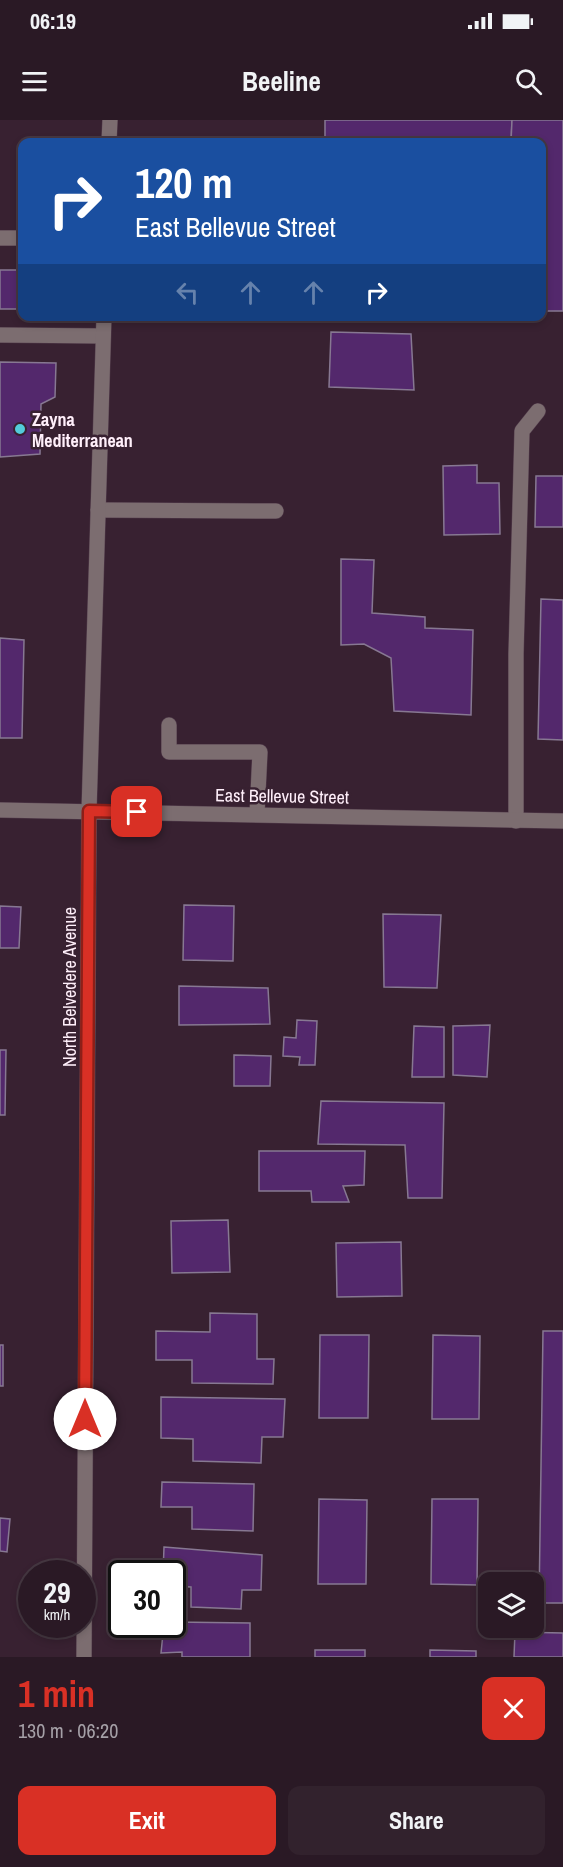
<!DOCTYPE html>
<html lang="en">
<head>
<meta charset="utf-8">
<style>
  body { margin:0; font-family:"Archivo Narrow",sans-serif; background:#32222d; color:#f1f3f6; height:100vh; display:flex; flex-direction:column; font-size:22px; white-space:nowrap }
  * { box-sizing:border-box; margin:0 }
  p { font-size:20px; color:#a5a0a7 }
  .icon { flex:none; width:33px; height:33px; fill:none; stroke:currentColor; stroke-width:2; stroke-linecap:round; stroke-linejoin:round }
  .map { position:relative; height:1537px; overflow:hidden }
  .side { display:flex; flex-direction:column; background:#2a1925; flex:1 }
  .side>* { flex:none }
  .hud { position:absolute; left:18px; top:18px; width:528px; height:183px; border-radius:12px; box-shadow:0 3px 9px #0003,0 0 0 2px #463842; background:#1a4fa0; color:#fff; overflow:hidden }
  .buttons { position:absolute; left:478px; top:1452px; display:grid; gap:12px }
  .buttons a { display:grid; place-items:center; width:66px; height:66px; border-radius:12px; background:#2a1925; box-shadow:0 3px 9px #0003,0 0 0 2px #463842; font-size:30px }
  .speed { position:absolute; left:18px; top:1440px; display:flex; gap:12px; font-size:30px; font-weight:700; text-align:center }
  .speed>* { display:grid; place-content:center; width:78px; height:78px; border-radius:50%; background:#2a1925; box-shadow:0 3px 9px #0003,0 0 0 2px #463842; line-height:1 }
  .speed small { font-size:15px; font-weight:400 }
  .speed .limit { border:3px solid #111; border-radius:9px; background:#fff; color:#111 }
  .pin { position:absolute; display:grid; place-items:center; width:51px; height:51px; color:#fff; margin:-26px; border-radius:12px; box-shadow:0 3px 9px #0006 }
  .me { position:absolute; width:66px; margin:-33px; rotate:0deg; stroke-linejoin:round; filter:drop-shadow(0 0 4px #0008) }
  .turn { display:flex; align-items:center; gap:21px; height:126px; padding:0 18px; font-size:27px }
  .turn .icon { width:78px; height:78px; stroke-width:2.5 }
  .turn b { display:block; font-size:42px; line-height:51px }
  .lanes { display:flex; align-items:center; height:57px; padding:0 18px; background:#0003; justify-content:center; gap:30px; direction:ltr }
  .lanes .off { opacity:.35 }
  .round { display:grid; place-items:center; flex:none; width:63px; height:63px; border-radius:12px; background:#32222d }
  .summary { display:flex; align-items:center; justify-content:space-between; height:102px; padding:0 18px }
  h1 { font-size:36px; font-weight:700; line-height:45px; color:#d93025 }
  .primary-button { display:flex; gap:12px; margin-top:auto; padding:12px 18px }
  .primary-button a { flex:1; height:69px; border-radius:12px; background:#d93025; color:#fff; font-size:24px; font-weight:700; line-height:69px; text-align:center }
  .primary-button a+a { background:#32222d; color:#f1f3f6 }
  .status { display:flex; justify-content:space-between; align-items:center; height:42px; padding:0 30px; background:#2a1925; direction:ltr }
  .status svg { height:16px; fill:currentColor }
  header { display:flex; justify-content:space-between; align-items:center; height:78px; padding:0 18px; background:#2a1925; font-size:27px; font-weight:700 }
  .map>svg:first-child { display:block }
  .building { fill:#53286c; stroke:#877892; stroke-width:1.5 }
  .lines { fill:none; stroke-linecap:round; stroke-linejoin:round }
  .service-casing { stroke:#543e4d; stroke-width:16 }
  .minor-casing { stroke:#543e4d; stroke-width:16 }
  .service { stroke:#7c6d70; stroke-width:15 }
  .minor { stroke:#7c6d70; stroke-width:15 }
  .route-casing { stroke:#8d1f18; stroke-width:15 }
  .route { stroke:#d93025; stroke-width:10 }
  .poi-dot { fill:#53cbda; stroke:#382131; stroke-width:2 }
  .labels { text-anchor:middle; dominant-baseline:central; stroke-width:5; stroke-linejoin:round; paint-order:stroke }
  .poi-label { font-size:18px; font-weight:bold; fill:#ffeffa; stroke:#382131; text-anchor:start }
  .street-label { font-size:18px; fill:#ffeffa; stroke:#382131 }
</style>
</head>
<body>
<div class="status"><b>06:19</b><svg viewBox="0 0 49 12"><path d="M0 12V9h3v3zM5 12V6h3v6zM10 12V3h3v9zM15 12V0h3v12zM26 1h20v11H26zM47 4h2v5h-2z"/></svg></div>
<header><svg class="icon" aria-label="menu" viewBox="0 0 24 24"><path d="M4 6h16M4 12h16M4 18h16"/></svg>Beeline<svg class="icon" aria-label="search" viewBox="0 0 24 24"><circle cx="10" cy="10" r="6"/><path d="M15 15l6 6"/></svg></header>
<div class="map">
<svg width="563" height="1537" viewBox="0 0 563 1537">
  <rect width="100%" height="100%" fill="#382131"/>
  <!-- building -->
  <g class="building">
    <path d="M325 0H512L511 22H325Z"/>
    <path d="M512 0H563V191H542V22H511Z"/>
    <rect x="0" y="150" width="22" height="39"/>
    <path d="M331 212 411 214 414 270 329 267Z"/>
    <path d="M0 242 56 243 55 277 41 284 40 334 0 337Z"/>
    <path d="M477 345V363H499L500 414 444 415 443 346Z"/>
    <path d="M536 356H563V407H535Z"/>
    <path d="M341 439 374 440 372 493 425 497V508L473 510 471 595 394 591 391 538 364 524 341 525Z"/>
    <path d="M541 479 563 480V620L538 619Z"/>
    <path d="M0 518 24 520 22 618H0Z"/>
    <path d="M184 785 234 786 233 841 183 840Z"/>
    <path d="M0 786 21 787 19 828H0Z"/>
    <path d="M383 794 441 795 437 868 384 867Z"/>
    <path d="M179 866 268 868 270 904 179 905Z"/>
    <path d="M297 900 317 901 315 945H299L300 937 283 936 284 917 296 918Z"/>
    <path d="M490 905 487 957 453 955V906Z"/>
    <path d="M414 906 444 907V957H412Z"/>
    <path d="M0 930H6L5 995H0Z"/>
    <path d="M234 935 271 936 270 966H234Z"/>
    <path d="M321 981 444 983 442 1078H408L405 1025 318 1024Z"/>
    <path d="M259 1031H365L364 1065 343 1066 349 1082H312L311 1071H259Z"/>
    <path d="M228 1100 230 1152 172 1153 171 1101Z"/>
    <path d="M401 1122 402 1176 337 1177 336 1123Z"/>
    <path d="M210 1193 257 1194V1239H274L273 1264 192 1263V1240H156V1211L210 1212Z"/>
    <path d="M543 1211H563V1483H539Z"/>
    <path d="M320 1215H369L368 1298H319Z"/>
    <path d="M433 1215 480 1216 479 1299H432Z"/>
    <rect x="0" y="1225" width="3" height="41"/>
    <path d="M161 1277 285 1279 283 1317H262L261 1343 193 1341V1319L161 1318Z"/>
    <path d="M162 1362 254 1364 253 1411 192 1409V1387H161Z"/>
    <path d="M319 1379 367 1380 366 1464H318Z"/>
    <path d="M432 1379H478L477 1465 431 1464Z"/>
    <path d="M0 1398 10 1399 7 1432 0 1431Z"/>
    <path d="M164 1427 262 1435 261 1470H242L241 1489 191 1487V1467L172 1466V1454H163Z"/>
    <path d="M172 1502 250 1503V1537H182V1532L161 1533 164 1504H172Z"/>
    <path d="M515 1512 563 1513V1537H514Z"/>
    <rect x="315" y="1530" width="50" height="7"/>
    <path d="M430 1530 476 1531V1537H430Z"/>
  </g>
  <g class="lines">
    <defs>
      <g id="service">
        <path d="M0 118H22"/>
        <path d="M0 215 103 216"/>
        <path d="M98 390 276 391"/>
        <path d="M169 605V632H260L257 694"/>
        <path d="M516 701V534L522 311 538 291"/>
      </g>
      <g id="minor">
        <path d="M109 22 110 0"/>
        <path d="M0 690 563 701"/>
        <path d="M84 1537 89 691 104 196"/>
      </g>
    </defs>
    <!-- service casing -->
    <use href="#service" class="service-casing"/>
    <!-- minor casing -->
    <use href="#minor" class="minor-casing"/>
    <!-- service -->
    <use href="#service" class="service"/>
    <!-- minor -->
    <use href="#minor" class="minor"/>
  </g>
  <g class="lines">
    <defs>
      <path id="route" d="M85 1299 89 691 137 692"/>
    </defs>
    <!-- route casing -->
    <use href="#route" class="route-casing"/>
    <!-- route -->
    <use href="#route" class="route"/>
  </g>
  <!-- markers -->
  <circle class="poi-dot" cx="20" cy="309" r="6"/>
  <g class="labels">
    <!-- poi labels -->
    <g class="poi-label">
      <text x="32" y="299">Zayna<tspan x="32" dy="21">Mediterranean</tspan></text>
    </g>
    <!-- street labels -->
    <g class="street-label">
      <text transform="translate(282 676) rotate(1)">East Bellevue Street</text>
      <text transform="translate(69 867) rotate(-90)">North Belvedere Avenue</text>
    </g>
  </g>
</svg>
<div class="buttons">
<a><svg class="icon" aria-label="layers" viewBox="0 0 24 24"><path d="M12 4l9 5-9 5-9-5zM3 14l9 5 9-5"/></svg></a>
</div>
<div class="speed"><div>29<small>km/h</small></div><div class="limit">30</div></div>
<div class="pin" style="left:137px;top:692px;background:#d93025"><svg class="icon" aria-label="arrive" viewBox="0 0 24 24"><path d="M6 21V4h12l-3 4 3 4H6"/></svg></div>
<svg class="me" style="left:85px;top:1299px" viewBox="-20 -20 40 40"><circle r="19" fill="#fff"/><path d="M0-13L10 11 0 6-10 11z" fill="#d93025"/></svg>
<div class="hud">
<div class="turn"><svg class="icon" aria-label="right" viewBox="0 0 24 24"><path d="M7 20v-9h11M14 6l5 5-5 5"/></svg><div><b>120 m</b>East Bellevue Street</div></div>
<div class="lanes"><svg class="icon off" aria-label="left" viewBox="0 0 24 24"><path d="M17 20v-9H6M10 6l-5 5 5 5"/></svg><svg class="icon off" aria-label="ahead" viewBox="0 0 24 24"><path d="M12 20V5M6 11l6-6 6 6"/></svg><svg class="icon off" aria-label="ahead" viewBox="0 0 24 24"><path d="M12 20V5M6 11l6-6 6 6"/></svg><svg class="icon" aria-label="right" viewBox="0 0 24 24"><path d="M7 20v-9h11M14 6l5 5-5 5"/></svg></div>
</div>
</div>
<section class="side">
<div class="summary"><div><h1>1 min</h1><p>130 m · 06:20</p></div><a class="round" style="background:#d93025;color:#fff"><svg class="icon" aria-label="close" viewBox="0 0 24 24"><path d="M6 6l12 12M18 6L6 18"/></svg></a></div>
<div class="primary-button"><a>Exit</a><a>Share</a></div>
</section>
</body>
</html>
